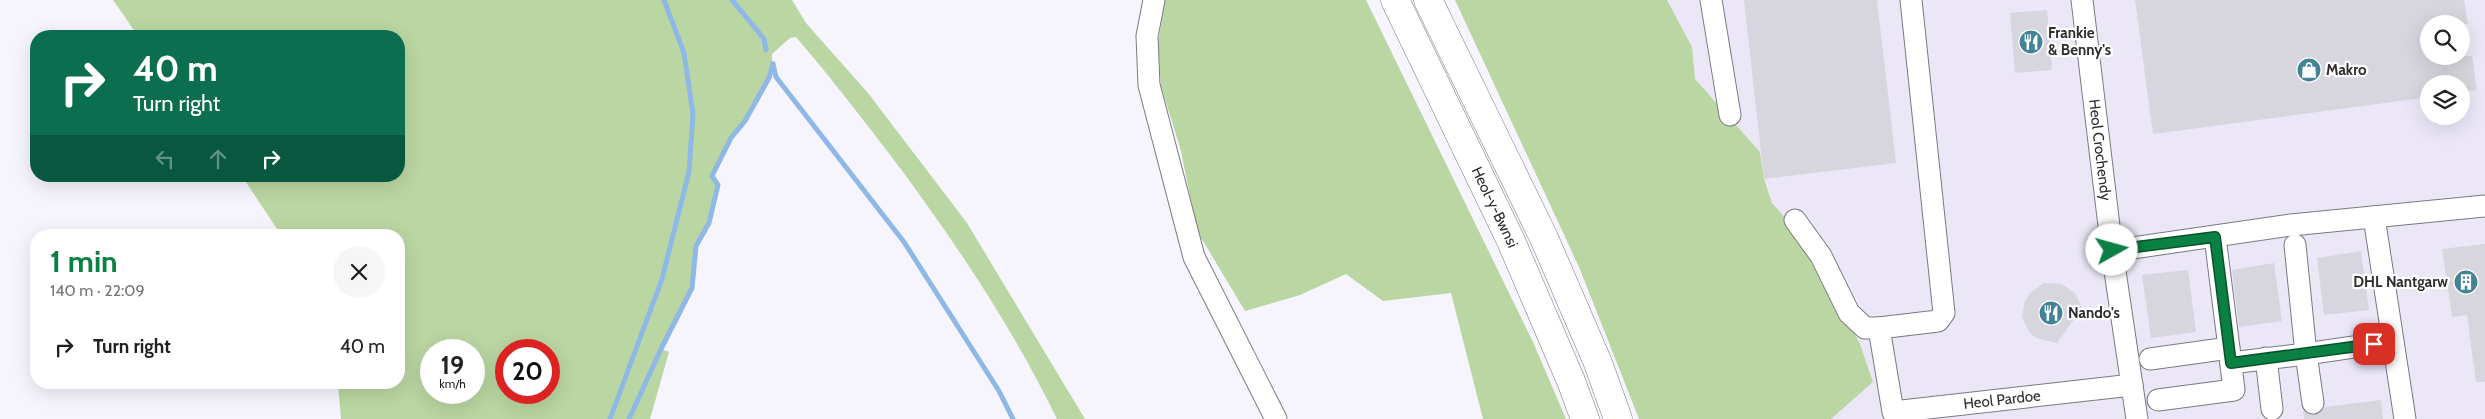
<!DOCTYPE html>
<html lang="en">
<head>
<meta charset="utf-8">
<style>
  body { margin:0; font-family:Cabin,sans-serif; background:#f6f6f6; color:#202124; height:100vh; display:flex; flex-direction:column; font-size:19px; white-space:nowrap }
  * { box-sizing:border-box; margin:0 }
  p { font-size:16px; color:#757577 }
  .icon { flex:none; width:28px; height:28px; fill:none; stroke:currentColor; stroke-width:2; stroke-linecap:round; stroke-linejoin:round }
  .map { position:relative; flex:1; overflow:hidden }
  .drawer { position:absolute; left:30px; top:229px; width:375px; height:160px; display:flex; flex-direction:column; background:#fff; border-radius:20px; box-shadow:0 5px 20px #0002 }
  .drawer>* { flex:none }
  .hud { position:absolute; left:30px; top:30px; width:375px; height:152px; border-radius:20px; box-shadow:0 5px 20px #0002; background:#0b6e4f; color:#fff; overflow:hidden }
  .tools { position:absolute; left:2420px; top:15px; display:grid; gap:10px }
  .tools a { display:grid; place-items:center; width:50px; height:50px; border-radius:50%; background:#fff; box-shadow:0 5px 20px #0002; font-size:25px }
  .speed { position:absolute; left:420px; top:339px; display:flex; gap:10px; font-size:25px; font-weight:700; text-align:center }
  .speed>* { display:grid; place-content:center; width:65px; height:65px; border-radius:50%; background:#fff; box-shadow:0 5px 20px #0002; line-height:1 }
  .speed small { font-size:12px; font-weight:400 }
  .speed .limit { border:8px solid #d22; background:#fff; color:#111 }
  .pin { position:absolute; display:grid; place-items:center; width:42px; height:42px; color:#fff; margin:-21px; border-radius:10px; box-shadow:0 2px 8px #0006 }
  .me { position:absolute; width:55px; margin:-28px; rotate:83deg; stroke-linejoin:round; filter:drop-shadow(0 0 4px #0008) }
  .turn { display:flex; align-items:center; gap:18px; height:105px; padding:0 20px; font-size:22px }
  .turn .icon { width:65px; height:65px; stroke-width:2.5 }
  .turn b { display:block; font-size:35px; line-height:42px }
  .lanes { display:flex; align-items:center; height:48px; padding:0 20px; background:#0003; justify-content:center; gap:25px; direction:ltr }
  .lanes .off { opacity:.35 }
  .round { display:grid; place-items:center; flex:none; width:52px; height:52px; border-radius:26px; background:#f6f6f6 }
  .summary { display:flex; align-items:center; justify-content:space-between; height:85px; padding:0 20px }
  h1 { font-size:30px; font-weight:800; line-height:38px; color:#0b8043 }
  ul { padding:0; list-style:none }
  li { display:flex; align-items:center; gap:15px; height:65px; padding:0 20px }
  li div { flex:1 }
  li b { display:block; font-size:19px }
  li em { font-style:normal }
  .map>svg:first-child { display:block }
  .built { fill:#ebe7f7; fill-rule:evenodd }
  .green { fill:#bad6a2; fill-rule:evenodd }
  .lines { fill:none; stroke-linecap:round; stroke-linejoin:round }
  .stream { stroke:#8fb8e7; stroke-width:5 }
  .building { fill:#d7d5dd }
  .minor-casing { stroke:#7b7980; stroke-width:23 }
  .highway-casing { stroke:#7b7980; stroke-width:29 }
  .minor { stroke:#fff; stroke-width:21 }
  .highway { stroke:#fff; stroke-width:28 }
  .route-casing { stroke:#07532c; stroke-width:12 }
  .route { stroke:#0b8043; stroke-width:9 }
  .labels { text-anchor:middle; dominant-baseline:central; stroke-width:4.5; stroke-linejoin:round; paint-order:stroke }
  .poi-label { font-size:15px; font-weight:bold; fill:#2d2d30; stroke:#fff; text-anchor:start }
  .street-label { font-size:15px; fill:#2d2d30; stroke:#fff }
</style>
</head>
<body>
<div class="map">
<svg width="2485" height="419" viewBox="0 0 2485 419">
  <rect width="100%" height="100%" fill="#f6f5fd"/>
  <!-- built -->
  <path class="built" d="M1667 0H2485V419H1831L1873 382 1860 344 1804 239 1772 203 1764 179 1760 152 1695 79 1692 47ZM2429 24H2461V56H2429ZM2429 84H2461V116H2429Z"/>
  <!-- green -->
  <g class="green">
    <path d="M113 0H792L806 23 868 93 967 223 1085 419H1057C1014 330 959 248 900 168 866 123 832 79 796 37L790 38 772 54C774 86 749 113 731 137 723 148 718 163 712 176L718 185 709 223 696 246 692 288 661 349 669 352 650 419H341L338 383 399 382V235H281L242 176H399V36H138ZM431 350H474V392H431ZM506 350H549V392H506Z"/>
    <path d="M1165 0H1366L1533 342 1566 419H1483L1451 293 1383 301 1346 274 1300 295 1245 311 1197 231 1181 151 1161 86 1158 43Z"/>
    <path d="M1455 0H1667L1692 47 1695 79 1760 152 1764 179 1772 203 1804 239 1860 344 1873 382 1831 419H1639L1579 267Z"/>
  </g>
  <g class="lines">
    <!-- stream -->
    <g class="stream">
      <path d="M732 0 764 39 766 50"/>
      <path d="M773 64 776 77 904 242 999 391 1013 419"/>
      <path d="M610 419 662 279 689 172 693 114 684 53 664 0"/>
      <path d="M629 419 661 349 692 288 696 246 709 223 718 185 712 176 731 138 745 121 769 78 773 64"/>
    </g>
  </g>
  <!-- building -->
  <g class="building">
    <path d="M1744 0H1877L1896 163 1764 179Z"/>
    <path d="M2135 0H2464L2468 24H2429V56H2472L2477 90 2461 92V84H2429V97L2153 134Z"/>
    <path d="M2047 10 2052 70 2015 73 2010 13Z"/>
    <path d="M2485 244V382H2476L2467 315 2452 317 2442 249Z"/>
    <path d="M2361 251 2369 310 2324 315 2317 258Z"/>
    <path d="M2274 263 2282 321 2239 327 2232 270Z"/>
    <path d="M2188 270 2196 332 2151 338 2142 275Z"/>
    <path d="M2044 283 2061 284 2068 288 2075 293 2082 308 2057 343 2036 338 2029 332 2022 317 2025 301 2030 293Z"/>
    <path d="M2381 400 2383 419H2304L2303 411 2314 415 2320 413 2325 407Z"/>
  </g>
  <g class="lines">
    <defs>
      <g id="minor">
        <path d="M1154 0 1147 36 1149 85 1194 257 1276 419"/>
        <path d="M1711 0 1730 115"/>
        <path id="s1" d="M1911 0 1944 313 1938 321 1879 328 1893 412 2132 385"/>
        <path id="s2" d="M2082 0 2112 251 2137 419"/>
        <path d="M2374 217 2405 419"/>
        <path d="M1795 220 1821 256 1849 313 1865 328H1879"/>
        <path d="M2112 251 2291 225 2485 206"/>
        <path d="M2266 358 2272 409"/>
        <path d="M2150 359 2229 348 2215 237"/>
        <path d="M2231 363 2306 354 2295 245"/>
        <path d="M2158 400 2234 390 2229 349"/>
        <path d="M2313 403 2306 354 2374 344"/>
      </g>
      <g id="highway">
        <path id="s3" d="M1395 0 1511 241 1571 381 1585 419"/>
        <path d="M1428 0 1544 238 1598 363 1618 419"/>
      </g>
    </defs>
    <!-- minor casing -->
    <use href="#minor" class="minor-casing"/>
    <!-- highway casing -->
    <use href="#highway" class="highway-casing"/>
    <!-- minor -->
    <use href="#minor" class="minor"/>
    <!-- highway -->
    <use href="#highway" class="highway"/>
  </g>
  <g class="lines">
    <defs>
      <path id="route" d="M2112 250 2215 237 2231 363 2374 344"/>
    </defs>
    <!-- route casing -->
    <use href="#route" class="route-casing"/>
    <!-- route -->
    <use href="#route" class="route"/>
  </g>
  <!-- icons -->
  <defs>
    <symbol id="restaurant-disc" viewBox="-11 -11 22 22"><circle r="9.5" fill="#428495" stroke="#fff"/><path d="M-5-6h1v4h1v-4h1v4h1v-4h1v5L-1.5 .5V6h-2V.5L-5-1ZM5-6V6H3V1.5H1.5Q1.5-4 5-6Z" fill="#fff"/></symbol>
    <symbol id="shop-disc" viewBox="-11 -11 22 22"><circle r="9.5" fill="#428495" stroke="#fff"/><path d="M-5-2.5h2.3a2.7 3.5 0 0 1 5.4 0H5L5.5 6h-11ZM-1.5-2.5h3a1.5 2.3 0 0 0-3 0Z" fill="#fff"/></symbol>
    <symbol id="building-disc" viewBox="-11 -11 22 22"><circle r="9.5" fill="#428495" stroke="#fff"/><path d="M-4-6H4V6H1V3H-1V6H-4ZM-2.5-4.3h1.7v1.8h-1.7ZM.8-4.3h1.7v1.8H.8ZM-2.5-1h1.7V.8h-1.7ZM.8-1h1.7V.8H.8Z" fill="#fff"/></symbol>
  </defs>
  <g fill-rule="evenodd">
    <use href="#restaurant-disc" x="2017" y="28" width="28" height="28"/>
    <use href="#shop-disc" x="2295" y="56" width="28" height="28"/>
    <use href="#building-disc" x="2452" y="268" width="28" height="28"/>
    <use href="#restaurant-disc" x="2037" y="299" width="28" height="28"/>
  </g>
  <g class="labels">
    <!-- poi labels -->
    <g class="poi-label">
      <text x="2048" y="33">Frankie<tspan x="2048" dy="17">&amp; Benny's</tspan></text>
      <text x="2326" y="70">Makro</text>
      <text x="2448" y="282" text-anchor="end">DHL Nantgarw</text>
      <text x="2068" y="313">Nando's</text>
    </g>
    <!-- street labels -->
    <g class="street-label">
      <text stroke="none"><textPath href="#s2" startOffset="151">Heol Crochendy</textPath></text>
      <text stroke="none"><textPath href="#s3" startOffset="230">Heol-y-Bwnsi</textPath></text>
      <text stroke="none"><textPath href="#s1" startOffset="579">Heol Pardoe</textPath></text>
    </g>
  </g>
</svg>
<div class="tools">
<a><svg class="icon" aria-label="search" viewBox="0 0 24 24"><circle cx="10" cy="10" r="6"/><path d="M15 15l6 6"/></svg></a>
<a><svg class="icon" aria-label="layers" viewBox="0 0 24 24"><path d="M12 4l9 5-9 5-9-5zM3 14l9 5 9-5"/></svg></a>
</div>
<div class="speed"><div>19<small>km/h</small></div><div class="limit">20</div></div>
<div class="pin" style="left:2374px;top:344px;background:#d93025"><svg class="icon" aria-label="arrive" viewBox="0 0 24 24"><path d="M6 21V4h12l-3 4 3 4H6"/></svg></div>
<svg class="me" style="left:2112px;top:250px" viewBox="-20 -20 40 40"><circle r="19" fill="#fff"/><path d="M0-13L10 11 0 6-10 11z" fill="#0b8043"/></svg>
<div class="hud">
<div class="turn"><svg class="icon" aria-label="right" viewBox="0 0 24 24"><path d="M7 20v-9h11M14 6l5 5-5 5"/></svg><div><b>40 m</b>Turn right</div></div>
<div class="lanes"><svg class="icon off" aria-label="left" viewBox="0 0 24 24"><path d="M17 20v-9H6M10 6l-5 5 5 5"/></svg><svg class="icon off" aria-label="ahead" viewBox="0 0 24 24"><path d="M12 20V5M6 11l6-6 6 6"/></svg><svg class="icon" aria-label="right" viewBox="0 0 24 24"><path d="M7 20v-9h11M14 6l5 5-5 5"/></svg></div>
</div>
<section class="drawer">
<div class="summary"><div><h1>1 min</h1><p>140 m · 22:09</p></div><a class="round"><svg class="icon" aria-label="close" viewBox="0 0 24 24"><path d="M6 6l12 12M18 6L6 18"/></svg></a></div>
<ul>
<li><svg class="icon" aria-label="right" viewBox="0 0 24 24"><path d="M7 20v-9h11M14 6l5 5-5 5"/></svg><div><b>Turn right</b></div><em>40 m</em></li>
</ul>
</section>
</div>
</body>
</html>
